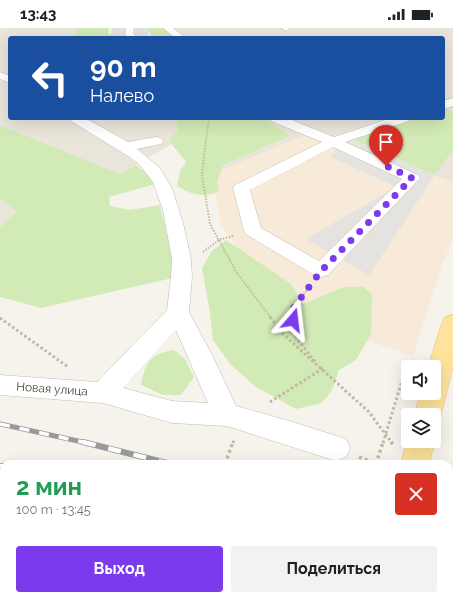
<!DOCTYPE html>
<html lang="ru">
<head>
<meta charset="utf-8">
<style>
  body { margin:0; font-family:Raleway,sans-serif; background:#f2f2f2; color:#202124; height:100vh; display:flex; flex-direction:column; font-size:15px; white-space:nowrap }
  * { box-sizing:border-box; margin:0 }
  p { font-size:13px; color:#757577 }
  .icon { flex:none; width:22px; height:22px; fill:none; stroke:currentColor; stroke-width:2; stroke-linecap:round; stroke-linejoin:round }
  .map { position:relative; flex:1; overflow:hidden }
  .drawer { position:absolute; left:0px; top:432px; width:453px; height:140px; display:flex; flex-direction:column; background:#fff; border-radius:12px 12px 0 0; box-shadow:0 4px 16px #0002 }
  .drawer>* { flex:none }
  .hud { position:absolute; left:8px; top:8px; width:437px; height:84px; border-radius:4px; box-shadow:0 4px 16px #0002; background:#1a4fa0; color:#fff; overflow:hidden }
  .controls { position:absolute; left:401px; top:332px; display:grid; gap:8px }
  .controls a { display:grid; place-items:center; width:40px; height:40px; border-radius:4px; background:#fff; box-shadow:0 4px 16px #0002; font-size:20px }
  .pin { position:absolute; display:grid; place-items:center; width:34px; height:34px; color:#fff; margin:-41px -17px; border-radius:50% 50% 50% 0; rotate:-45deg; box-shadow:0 0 4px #0007 }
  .pin .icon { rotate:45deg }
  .me { position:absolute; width:44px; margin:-22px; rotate:17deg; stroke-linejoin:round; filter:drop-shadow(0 0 3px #0008) }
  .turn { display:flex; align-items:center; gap:14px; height:84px; padding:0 16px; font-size:18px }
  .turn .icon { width:52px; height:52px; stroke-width:2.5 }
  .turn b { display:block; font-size:28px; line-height:34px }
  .round { display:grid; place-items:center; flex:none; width:42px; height:42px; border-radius:4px; background:#f2f2f2 }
  .headline { display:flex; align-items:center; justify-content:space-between; height:68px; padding:0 16px }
  h1 { font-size:24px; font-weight:700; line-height:30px; color:#1e9e55 }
  .cta { display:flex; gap:8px; margin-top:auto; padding:8px 16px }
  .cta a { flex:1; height:46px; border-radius:4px; background:#7c3aed; color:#fff; font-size:16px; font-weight:700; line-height:46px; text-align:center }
  .cta a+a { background:#f2f2f2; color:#202124 }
  .status { display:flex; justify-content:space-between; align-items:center; height:28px; padding:0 20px; background:#fff; direction:ltr }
  .status svg { height:11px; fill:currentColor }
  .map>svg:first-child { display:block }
  .residential { fill:#eae5da }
  .commercial { fill:#f7ead8 }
  .industrial { fill:#e6e2dd }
  .green { fill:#d2eab5 }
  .parking { fill:#e5e3e0 }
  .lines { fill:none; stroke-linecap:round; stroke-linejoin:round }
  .minor-casing { stroke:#c2bbae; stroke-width:1 }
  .major-casing { stroke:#e6c16a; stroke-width:1 }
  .path-far3 { stroke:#c4b79f; stroke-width:1.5; stroke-dasharray:1 1; stroke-linecap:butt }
  .path-far2 { stroke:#c4b79f; stroke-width:2; stroke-dasharray:1.5 1.5; stroke-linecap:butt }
  .path-far1 { stroke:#c4b79f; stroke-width:3; stroke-dasharray:2.5 2.5; stroke-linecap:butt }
  .path { stroke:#c4b79f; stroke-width:3.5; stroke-dasharray:3 3; stroke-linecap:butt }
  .minor { fill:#fff; fill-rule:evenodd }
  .major { fill:#ffe39c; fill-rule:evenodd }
  .rail-far1-casing { stroke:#9a9a9a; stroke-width:5 }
  .rail-casing { stroke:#9a9a9a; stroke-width:6 }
  .rail-far1 { stroke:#fff; stroke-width:3.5; stroke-dasharray:10; stroke-linecap:butt }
  .rail { stroke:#fff; stroke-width:4.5; stroke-dasharray:13; stroke-linecap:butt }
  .path-bridge-far1 { stroke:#c4b79f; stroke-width:3; stroke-dasharray:2.5 2.5; stroke-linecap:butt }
  .path-bridge { stroke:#c4b79f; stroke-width:3.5; stroke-dasharray:3 3; stroke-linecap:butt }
  .route { stroke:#7c3aed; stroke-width:7; stroke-dasharray:0 12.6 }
  .labels { text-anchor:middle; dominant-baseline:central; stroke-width:4; stroke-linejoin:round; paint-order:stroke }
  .street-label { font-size:12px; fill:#4b4439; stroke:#fff }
</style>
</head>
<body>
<div class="status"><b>13:43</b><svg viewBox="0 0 49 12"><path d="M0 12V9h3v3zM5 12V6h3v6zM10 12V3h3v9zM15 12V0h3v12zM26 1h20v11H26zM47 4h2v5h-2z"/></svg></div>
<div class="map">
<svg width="453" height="572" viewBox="0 0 453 572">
  <rect width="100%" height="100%" fill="#f6f3ec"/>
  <!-- residential -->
  <g class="residential">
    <path d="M0 0H80L86 10H10V90H184L198 101 120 146 0 97Z"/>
    <path d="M165 0H453V155L356 113 336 121 305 107 211 147 216 90H443V10H176Z"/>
    <path d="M0 171 17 183 0 199Z"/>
    <path d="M0 497H4V568H175L182 572H0Z"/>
  </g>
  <!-- commercial -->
  <path class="commercial" d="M305 107 336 121 356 113 453 155V211L442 237 413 328 289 286 250 241 221 196 211 147Z"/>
  <!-- industrial -->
  <path class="industrial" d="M112 0H148L151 4 148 5 151 10H113L111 7Z"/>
  <!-- green -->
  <g class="green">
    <path d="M78 0H109L108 6 124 8 126 10H73Z"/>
    <path d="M147 0H164L173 10H151V6Z"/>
    <path d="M445 80 453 84V121L435 147 356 113 357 110 416 90H443V81Z"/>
    <path d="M171 90H261L286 104 289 108 223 137 217 154 219 163C206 171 189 166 177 158L180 143 186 134 169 113 178 102 177 93Z"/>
    <path d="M0 97 120 146 136 137 159 155 109 169 110 178 130 182 160 177 177 249 41 280 0 269V199L17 183 0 171Z"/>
    <path d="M226 212 291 256 303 276 344 259H363L372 266 371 306 356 332 339 342 332 362 322 375 296 381 256 359 231 337 213 312 210 285 202 240 212 223Z"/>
    <path d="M174 322 185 331 194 349 181 367H163L141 357C145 334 150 326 174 322Z"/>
  </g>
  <!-- parking -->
  <path class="parking" d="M356 113 435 147 369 247 306 211 396 159 331 129 336 121Z"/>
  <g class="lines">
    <defs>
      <g id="minor">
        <path d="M126 0H134L133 5 137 10H127L125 5Z"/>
        <path d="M163 0H173L186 10H175Z"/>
        <path d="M281 0H290L286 3Z"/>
        <path d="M0 44 10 48V55L0 51Z"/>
        <path d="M453 70V78L443 81V73Z"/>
        <path d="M70 90H85L128 114 156 109 161 110 163 113 161 116 137 121 159 139 172 160 183 195 191 231 192 249 189 284 212 327 236 378 293 394 346 411 350 420 346 429 336 433 227 398 172 395 103 375 0 367V347L97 354 167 282 171 249 172 231 163 182 153 154 139 136 128 128 71 93ZM176 302 208 375 172 373 123 360Z"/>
        <path d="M270 90H287L334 109 391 90H410L409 93 345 114 418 147 420 150 328 247 321 249 314 247 247 207 244 203 233 160 235 157 322 114 271 93ZM333 119 402 151 319 233 261 200 250 162Z"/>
      </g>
      <g id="major">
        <path d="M453 287V338L441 387 437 395 434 396V387H415L420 365H434V339H428L442 295 445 289Z"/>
        <path d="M408 411V413H434V411L435 413 429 436H401Z"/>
        <path d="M363 568H399L398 572H362Z"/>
      </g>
    </defs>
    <!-- minor casing -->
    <use href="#minor" class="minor-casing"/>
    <!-- major casing -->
    <use href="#major" class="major-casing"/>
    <!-- path-far3 -->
    <path class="path-far3" d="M206 112 209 90"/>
    <!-- path-far2 -->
    <g class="path-far2">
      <path d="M206 111 202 147 210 196 237 245 271 290"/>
      <path d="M203 224 219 212 233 208"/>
      <path d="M293 290 294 279 310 258"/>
    </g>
    <!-- path-far1 -->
    <g class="path-far1">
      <path d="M270 289 284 307 369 384 392 415"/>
      <path d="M293 289 292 304 316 335"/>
      <path d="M0 290 68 339"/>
      <path d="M270 374 322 341 321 340"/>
      <path d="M233 415 234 412"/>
    </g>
    <!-- path -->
    <g class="path">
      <path d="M391 414 393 416"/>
      <path d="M359 429 377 436"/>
      <path d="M225 436 233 414"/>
      <path d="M449 465 453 466"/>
      <path d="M449 490 453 495"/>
      <path d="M184 572 185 568"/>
      <path d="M335 572 336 568"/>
    </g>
    <!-- minor -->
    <use href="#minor" class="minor"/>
    <!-- major -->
    <use href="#major" class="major"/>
    <defs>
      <path id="rail-far1" d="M0 396 87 415"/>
      <g id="rail">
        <path d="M83 414 171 436"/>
        <path d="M0 438H4"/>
        <path d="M449 525 453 526"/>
        <path d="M431 568 440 572"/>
      </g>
    </defs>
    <!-- rail-far1 casing -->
    <use href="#rail-far1" class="rail-far1-casing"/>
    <!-- rail casing -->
    <use href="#rail" class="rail-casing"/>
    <!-- rail-far1 -->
    <use href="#rail-far1" class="rail-far1"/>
    <!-- rail -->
    <use href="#rail" class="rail"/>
    <!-- path-bridge-far1 -->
    <path class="path-bridge-far1" d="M383 415 408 333"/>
    <!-- path-bridge -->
    <path class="path-bridge" d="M376 436 383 414"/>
  </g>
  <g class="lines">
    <!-- route -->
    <path class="route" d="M293 292 294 279 321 243 412 150 386 138"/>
  </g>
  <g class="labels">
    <!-- street labels -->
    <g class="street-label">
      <text transform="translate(52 361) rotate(4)">Новая улица</text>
    </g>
  </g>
</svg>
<div class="controls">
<a><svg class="icon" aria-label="sound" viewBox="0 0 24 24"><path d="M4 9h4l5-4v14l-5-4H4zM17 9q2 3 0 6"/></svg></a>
<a><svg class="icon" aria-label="layers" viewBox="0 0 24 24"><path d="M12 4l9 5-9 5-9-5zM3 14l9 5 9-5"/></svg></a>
</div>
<div class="pin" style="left:386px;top:138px;background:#d93025"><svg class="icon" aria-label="arrive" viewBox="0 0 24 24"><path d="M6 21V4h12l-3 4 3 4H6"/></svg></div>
<svg class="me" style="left:293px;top:292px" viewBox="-20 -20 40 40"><path d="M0-17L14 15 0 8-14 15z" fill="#7c3aed" stroke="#fff" stroke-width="4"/></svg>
<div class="hud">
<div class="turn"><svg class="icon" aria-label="left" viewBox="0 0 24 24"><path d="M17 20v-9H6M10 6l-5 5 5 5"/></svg><div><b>90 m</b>Налево</div></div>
</div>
<section class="drawer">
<div class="headline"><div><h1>2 мин</h1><p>100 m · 13:45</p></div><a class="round" style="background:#d93025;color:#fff"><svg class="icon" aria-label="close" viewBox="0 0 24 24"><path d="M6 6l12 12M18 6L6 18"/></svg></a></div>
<div class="cta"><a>Выход</a><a>Поделиться</a></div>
</section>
</div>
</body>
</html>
